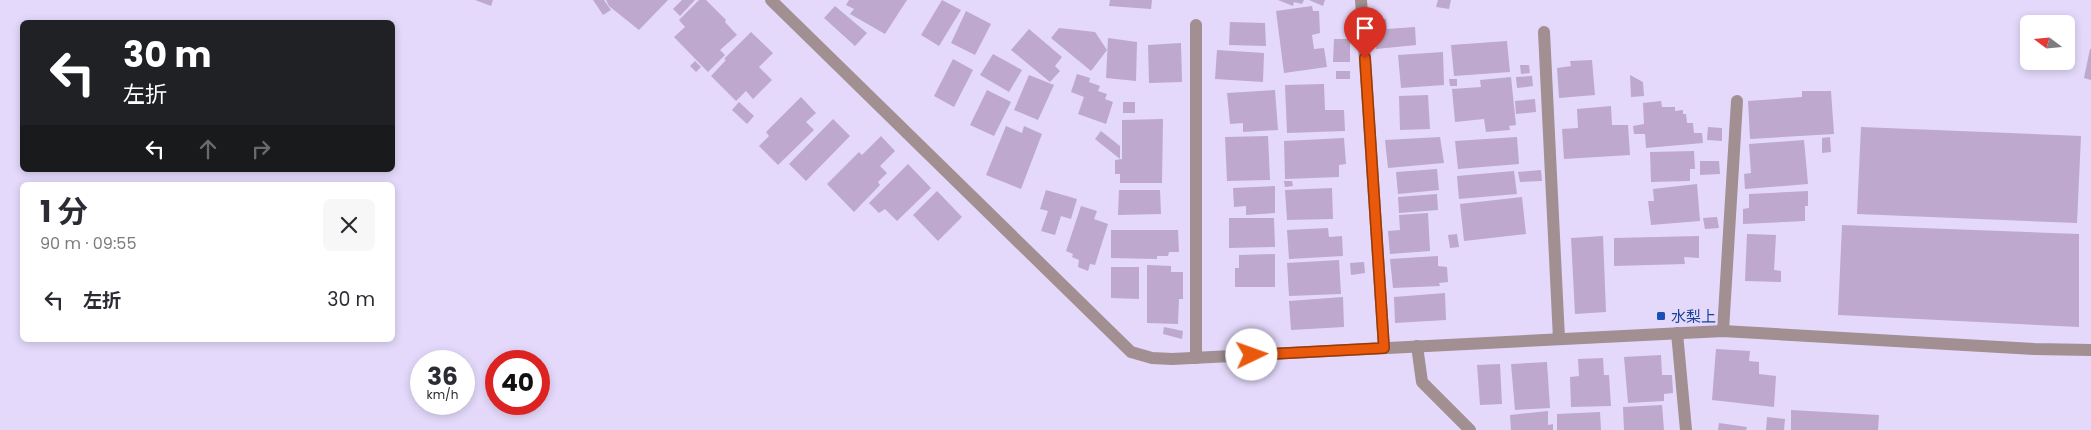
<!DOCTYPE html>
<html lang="ja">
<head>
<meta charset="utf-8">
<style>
  body { margin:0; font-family:Poppins,"Noto Sans JP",sans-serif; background:#f7f7f7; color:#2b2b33; height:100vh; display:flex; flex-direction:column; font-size:19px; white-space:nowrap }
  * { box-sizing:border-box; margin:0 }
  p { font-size:16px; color:#7c7c81 }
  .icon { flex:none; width:28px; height:28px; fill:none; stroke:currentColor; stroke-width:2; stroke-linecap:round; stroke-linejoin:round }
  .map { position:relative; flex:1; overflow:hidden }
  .side { position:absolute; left:20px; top:182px; width:375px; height:160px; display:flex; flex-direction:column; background:#fff; border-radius:8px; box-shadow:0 2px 8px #0003 }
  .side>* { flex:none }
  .guide { position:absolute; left:20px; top:20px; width:375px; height:152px; border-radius:8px; box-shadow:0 2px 8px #0003; background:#202124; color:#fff; overflow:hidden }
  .needle { width:32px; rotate:286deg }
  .tools { position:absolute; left:2020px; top:15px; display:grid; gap:10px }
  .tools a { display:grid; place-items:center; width:55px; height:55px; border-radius:8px; background:#fff; box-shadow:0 2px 8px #0003; font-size:25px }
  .speed { position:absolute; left:410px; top:350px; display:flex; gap:10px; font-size:25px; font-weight:700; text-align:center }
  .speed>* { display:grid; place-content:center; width:65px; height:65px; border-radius:50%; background:#fff; box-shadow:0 2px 8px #0003; line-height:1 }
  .speed small { font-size:12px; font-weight:400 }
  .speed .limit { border:8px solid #d22; background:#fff; color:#111 }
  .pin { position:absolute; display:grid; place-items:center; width:42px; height:42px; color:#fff; margin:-51px -21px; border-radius:50% 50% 50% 0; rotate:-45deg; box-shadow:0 0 5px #0007 }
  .pin .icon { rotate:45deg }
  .me { position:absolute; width:55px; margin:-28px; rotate:87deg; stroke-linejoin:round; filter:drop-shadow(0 0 4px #0008) }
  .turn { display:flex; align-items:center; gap:18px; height:105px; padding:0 20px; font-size:22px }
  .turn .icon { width:65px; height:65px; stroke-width:2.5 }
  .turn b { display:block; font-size:35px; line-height:42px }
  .lanes { display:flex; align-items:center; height:48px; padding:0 20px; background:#0003; justify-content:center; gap:25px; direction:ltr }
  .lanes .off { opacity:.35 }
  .round { display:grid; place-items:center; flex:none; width:52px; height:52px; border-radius:8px; background:#f7f7f7 }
  .overview { display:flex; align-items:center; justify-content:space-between; height:85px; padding:0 20px }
  h1 { font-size:30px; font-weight:700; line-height:38px }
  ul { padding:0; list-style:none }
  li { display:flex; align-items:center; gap:15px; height:65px; padding:0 20px }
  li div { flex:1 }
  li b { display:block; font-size:19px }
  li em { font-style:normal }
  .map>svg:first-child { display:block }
  .building { fill:#bea8cd }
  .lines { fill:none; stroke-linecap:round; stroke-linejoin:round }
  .minor { stroke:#a18f92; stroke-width:12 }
  .tertiary { stroke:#a18f92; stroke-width:12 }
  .route-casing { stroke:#983908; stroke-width:12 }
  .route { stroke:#ea580c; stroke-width:9 }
  .transit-dot { fill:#1a4fb4; stroke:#e4d9fb; stroke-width:2 }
  .labels { text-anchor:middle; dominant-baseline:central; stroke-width:4.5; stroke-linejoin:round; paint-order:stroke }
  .transit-label { font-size:15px; fill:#164399; stroke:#e4d9fb; text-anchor:start }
</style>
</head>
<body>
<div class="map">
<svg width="2091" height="430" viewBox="0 0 2091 430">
  <rect width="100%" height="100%" fill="#e4d9fb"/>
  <!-- building -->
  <g class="building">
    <path d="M475 0H493L491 6Z"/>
    <path d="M593 0H604L611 10 603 15Z"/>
    <path d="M606 0H668L639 30 609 6Z"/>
    <path d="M682 0H695L680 16 673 9Z"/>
    <path d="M699 0H706L726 20 725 22 737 35 720 50 725 55 708 72 674 37 685 27 679 20Z"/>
    <path d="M849 0H907L885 34 850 14 854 9 846 5Z"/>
    <path d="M942 0 961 10 939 46 921 35Z"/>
    <path d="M1110 0H1152L1151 9 1109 6Z"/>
    <path d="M1278 0H1304L1302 4 1294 2 1293 6Z"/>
    <path d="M1309 0H1325L1323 6Z"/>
    <path d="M1438 0H1451L1449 9 1436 7Z"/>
    <path d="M835 6 867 33 855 46 824 18Z"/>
    <path d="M1312 6 1313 11H1319L1320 33 1312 35 1314 49 1324 48 1327 67 1284 73 1276 11Z"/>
    <path d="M966 11 991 24 975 55 951 43Z"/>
    <path d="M1386 19 1387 29 1415 27 1416 45 1376 49 1373 20Z"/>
    <path d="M1230 22 1265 23 1266 46 1229 45Z"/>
    <path d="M1059 28 1095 32 1107 50 1091 71 1051 38Z"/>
    <path d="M1029 29 1062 57 1055 66 1060 71 1050 82 1011 50Z"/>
    <path d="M751 32 773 53 759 67 772 80 753 99 746 91 736 101 711 76 726 60 724 59Z"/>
    <path d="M1108 38 1137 42 1136 81 1106 78Z"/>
    <path d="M1334 39H1350V62H1333Z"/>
    <path d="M1507 41 1510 72 1454 76 1451 45Z"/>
    <path d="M1181 43 1182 82 1149 83 1148 45Z"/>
    <path d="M2090 49H2091V80L2084 78Z"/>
    <path d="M1217 50 1264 53 1263 82 1215 79Z"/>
    <path d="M1443 52 1444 85 1401 88 1398 55Z"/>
    <path d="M993 54 1022 70 1009 92 980 75Z"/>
    <path d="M953 59 973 70 954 107 934 96Z"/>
    <path d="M1592 60 1595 95 1559 98 1557 68 1571 66 1570 61Z"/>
    <path d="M695 61 701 67 696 72 690 66Z"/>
    <path d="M1520 65H1529L1530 73 1521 74Z"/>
    <rect x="1336" y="71" width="14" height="8"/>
    <path d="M1077 74 1090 78 1089 82 1100 86 1098 91 1107 94 1105 99 1113 102 1106 124 1078 114 1084 97 1071 92Z"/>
    <path d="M1029 75 1054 85 1038 120 1014 110Z"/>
    <path d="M1630 75 1643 82 1644 96 1631 97Z"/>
    <path d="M1532 76 1533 86 1517 88 1516 77Z"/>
    <path d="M1511 77 1516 125 1509 126 1510 130 1486 132 1484 119 1455 122 1452 89 1481 87 1480 80Z"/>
    <path d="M1449 79H1457V86H1450Z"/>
    <path d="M1324 84 1325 110H1344L1345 131 1287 133 1285 85Z"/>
    <path d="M987 90 1011 102 994 136 970 125Z"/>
    <path d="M1275 90 1278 130 1243 132V123L1230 124 1227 93Z"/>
    <path d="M1802 91H1831L1834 134 1750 139 1748 101 1802 97Z"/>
    <path d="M1428 95 1430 129 1400 130 1399 96Z"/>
    <path d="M801 97 816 113 806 122 814 130 778 165 759 146 769 136 766 132Z"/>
    <path d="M1535 99 1536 112 1516 114 1515 101Z"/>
    <path d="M1661 101 1662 107H1675V111L1683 110V114H1686L1687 123H1693L1694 133H1702L1703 143 1646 148 1645 134H1634L1633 126 1644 124 1643 103Z"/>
    <path d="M739 102 754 116 747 124 732 110Z"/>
    <rect x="1123" y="102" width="12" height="11"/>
    <path d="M1611 106 1612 125H1628L1630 155 1564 159 1562 129 1578 128 1577 109Z"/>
    <path d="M833 119 850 136 806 181 789 164Z"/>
    <path d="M1163 119 1162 183H1120V174H1115V160L1122 159V120Z"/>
    <path d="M1006 126 1022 133 1024 126 1042 134 1021 189 986 175Z"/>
    <path d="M1708 127 1722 128V141L1707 140Z"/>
    <path d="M1861 127 2081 136 2077 223 1857 214Z"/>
    <path d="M1101 131 1120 146V159L1095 139Z"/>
    <path d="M881 136 895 151 880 166 887 173 878 182 880 185 854 212 827 184 859 152 862 155Z"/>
    <path d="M1268 136 1270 180 1227 181 1225 137Z"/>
    <path d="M1440 137 1444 163 1388 168 1385 140Z"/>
    <path d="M1517 137 1519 164 1458 169 1455 141Z"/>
    <path d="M1830 137 1831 152 1822 153V138Z"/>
    <path d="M1344 138 1346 164 1339 165V177L1285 179 1284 141Z"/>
    <path d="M1804 140 1808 184 1745 189 1744 174 1751 173 1749 144Z"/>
    <path d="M1694 151 1695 169H1690V181L1651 182 1650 152Z"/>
    <path d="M1700 161H1719L1720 174 1700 175Z"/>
    <path d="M908 164 931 188 897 221 885 209 879 213 869 203Z"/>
    <path d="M1437 169 1439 190 1398 194 1396 172Z"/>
    <path d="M1541 170 1542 181 1520 182 1518 172Z"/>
    <path d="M1514 171 1517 194 1459 199 1457 176Z"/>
    <path d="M1284 181H1292L1293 186 1285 187Z"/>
    <path d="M1697 184 1700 221 1651 225 1648 201H1654L1653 189Z"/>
    <path d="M1275 186V213L1246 215V206L1234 207 1233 188Z"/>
    <path d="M1332 188 1333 219 1287 220 1285 190Z"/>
    <path d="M1046 190 1077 199 1071 219 1061 216 1055 235 1041 231 1048 211 1040 209Z"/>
    <path d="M1119 190H1160L1161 214 1118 215Z"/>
    <path d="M937 191 962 217 938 241 913 215Z"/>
    <path d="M1808 191V206H1805V221L1743 224V209L1749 208V194Z"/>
    <path d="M1437 194 1438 210 1399 213 1398 197Z"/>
    <path d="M1522 197 1526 234 1464 241 1460 204Z"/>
    <path d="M1081 206 1097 211 1094 219 1108 224 1095 265 1090 264 1088 271 1078 267 1079 260 1072 257 1073 254 1066 251Z"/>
    <path d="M1428 213 1430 251 1390 254 1388 231 1400 230 1399 215Z"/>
    <path d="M1717 217 1719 228 1705 229 1703 218Z"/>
    <path d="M1229 218H1274L1275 247 1229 248Z"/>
    <path d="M1842 225 2079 234V327L1838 315Z"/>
    <path d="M1328 228 1329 237 1342 236 1343 256 1289 259 1287 230Z"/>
    <path d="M1111 230H1178L1179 252H1169L1168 256H1157V259L1111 258Z"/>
    <path d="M1457 234 1459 247 1450 248 1448 235Z"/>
    <path d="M1747 234 1776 235 1774 270 1781 271V282L1745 281Z"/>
    <path d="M1603 236 1606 312 1575 314 1571 238Z"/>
    <path d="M1699 236V258L1684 257 1685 264 1614 266V238Z"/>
    <path d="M1275 254V287H1235V268H1239V255Z"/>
    <path d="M1438 256V266L1447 267 1448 282 1439 283 1440 286 1393 288 1390 259Z"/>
    <path d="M1339 260 1341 294 1289 296 1287 263Z"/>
    <path d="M1364 262 1365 273 1351 275 1350 263Z"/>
    <path d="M1147 265 1171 266V272H1183V299H1179L1178 324 1147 323Z"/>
    <path d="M1111 267H1139V299L1111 298Z"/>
    <path d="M1445 293 1446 320 1395 323 1394 297Z"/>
    <path d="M1343 297 1344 327 1291 330 1289 301Z"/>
    <path d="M1164 327 1183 331 1182 339 1163 334Z"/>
    <path d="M1716 349 1750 351 1749 361 1759 362V374L1776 376 1774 407 1712 400Z"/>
    <path d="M1661 355 1662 375H1672L1673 393 1664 394V401L1628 403 1624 357Z"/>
    <path d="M1603 358 1604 375H1609L1611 406 1571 407 1570 377 1579 376 1578 359Z"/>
    <path d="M1547 362 1550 408 1515 410 1511 364Z"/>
    <path d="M1500 364 1502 404 1480 405 1477 365Z"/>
    <path d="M1662 405 1664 430H1624L1623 407Z"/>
    <path d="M1791 410 1879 415 1878 430H1791Z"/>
    <path d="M1548 411V425L1553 424V430H1511L1510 415Z"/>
    <path d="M1600 412 1601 430H1557V414Z"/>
    <path d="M1767 417 1785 419 1784 430H1766Z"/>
    <path d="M1719 423 1747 427 1746 430H1718Z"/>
  </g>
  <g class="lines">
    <!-- minor -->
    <g class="minor">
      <path d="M1361 0 1384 348"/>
      <path d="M1544 32 1559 339"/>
      <path d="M1723 331 1737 101"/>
      <path d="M1677 333 1686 430"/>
      <path d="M1417 346 1422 382 1470 430"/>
      <path d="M1196 358V25"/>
    </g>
    <!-- tertiary -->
    <path class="tertiary" d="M771 0 1131 352 1152 358 1172 359 1723 331 2034 349 2091 350"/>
  </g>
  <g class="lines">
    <defs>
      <path id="route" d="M1252 355 1384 348 1365 58"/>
    </defs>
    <!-- route casing -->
    <use href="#route" class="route-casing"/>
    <!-- route -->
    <use href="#route" class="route"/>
  </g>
  <!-- markers -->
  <rect class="transit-dot" x="1656" y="311" width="10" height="10" rx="2.5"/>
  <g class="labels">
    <!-- transit labels -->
    <g class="transit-label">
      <text x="1671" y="316">水梨上</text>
    </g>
  </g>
</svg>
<div class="tools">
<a><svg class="needle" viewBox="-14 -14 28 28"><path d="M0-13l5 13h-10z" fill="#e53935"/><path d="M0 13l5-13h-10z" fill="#7c7c81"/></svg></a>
</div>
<div class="speed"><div>36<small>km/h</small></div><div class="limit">40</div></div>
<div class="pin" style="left:1365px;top:58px;background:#d93025"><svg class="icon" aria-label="arrive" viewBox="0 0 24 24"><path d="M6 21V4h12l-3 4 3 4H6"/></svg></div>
<svg class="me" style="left:1252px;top:355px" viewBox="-20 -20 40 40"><circle r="19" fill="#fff"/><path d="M0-13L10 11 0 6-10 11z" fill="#ea580c"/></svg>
<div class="guide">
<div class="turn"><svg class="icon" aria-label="left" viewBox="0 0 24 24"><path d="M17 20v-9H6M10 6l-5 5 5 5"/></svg><div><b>30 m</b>左折</div></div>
<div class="lanes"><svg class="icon" aria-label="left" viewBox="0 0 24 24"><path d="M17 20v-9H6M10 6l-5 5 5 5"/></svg><svg class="icon off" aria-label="ahead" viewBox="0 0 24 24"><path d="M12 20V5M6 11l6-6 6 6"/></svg><svg class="icon off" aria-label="right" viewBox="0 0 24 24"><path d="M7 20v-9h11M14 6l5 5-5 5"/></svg></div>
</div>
<section class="side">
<div class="overview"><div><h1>1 分</h1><p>90 m · 09:55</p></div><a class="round"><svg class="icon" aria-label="close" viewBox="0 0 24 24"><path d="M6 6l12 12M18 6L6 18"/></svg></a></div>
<ul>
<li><svg class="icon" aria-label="left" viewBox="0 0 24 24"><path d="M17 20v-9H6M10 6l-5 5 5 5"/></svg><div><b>左折</b></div><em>30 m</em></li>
</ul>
</section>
</div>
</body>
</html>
